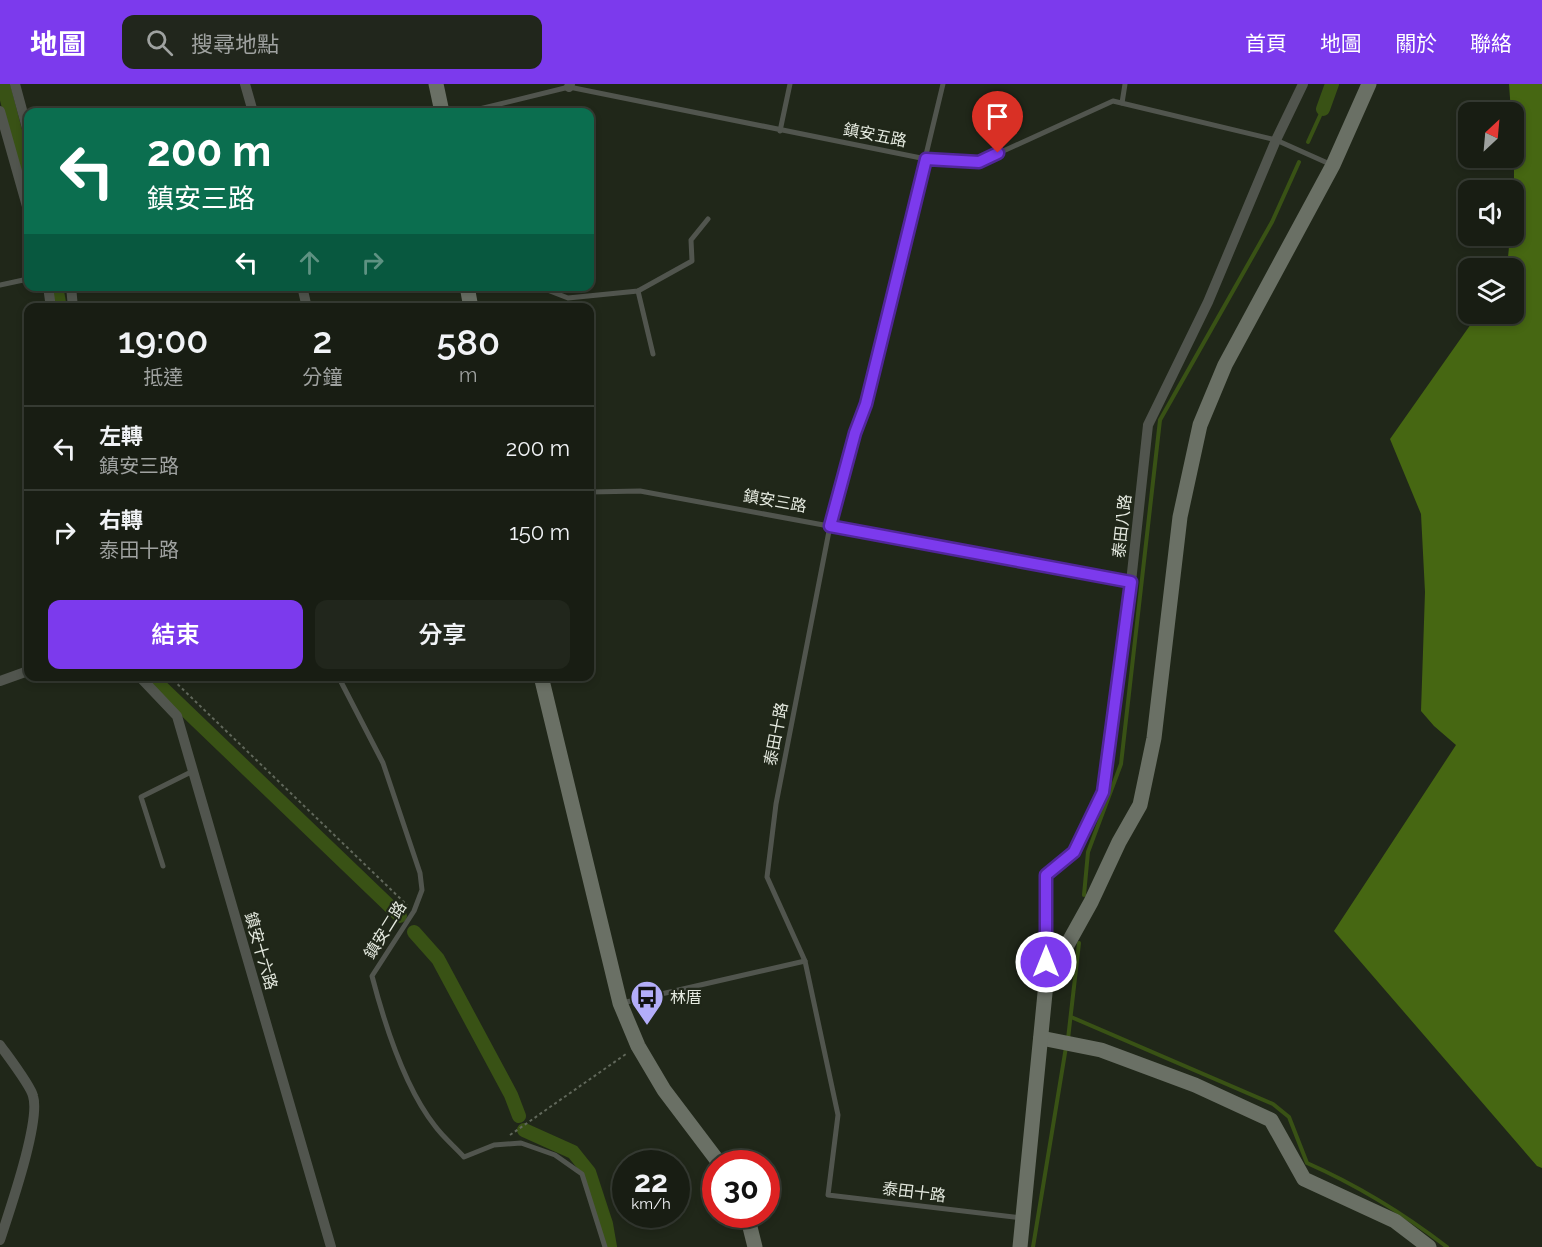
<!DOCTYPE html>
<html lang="zh-TW">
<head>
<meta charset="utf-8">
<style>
  body { margin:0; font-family:Raleway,"Noto Sans TC",sans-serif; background:#21261c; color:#f1f3f6; height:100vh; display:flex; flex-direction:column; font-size:22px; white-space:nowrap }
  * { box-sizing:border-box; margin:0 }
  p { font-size:20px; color:#9fa2a0 }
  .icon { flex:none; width:33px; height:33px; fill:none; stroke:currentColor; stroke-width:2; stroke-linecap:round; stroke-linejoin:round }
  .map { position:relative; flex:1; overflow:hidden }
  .sheet { position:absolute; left:24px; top:219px; width:570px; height:378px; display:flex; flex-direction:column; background:#181d13; border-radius:12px; box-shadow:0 3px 9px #0003,0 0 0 2px #363b33 }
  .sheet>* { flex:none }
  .top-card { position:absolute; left:24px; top:24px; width:570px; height:183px; border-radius:12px; box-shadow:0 3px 9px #0003,0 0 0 2px #363b33; background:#0b6e4f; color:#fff; overflow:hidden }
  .needle { width:39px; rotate:26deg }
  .tools { position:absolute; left:1458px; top:18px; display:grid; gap:12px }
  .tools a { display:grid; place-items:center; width:66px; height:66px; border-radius:12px; background:#181d13; box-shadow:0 3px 9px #0003,0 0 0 2px #363b33; font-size:30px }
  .speed { position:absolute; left:612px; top:1066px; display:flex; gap:12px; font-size:30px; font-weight:700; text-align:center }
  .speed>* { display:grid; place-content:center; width:78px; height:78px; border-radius:50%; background:#181d13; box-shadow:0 3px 9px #0003,0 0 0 2px #363b33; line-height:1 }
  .speed small { font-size:15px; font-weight:400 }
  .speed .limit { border:9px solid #d22; background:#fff; color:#111 }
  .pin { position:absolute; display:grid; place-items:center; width:51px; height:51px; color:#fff; margin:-62px -26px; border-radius:50% 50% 50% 0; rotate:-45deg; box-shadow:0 0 6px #0007 }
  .pin .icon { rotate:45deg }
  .me { position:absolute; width:66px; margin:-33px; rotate:0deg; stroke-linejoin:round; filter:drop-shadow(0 0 4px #0008) }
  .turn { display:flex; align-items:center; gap:21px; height:126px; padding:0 24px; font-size:27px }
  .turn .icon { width:78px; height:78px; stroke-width:2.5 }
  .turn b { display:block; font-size:42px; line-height:51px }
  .lanes { display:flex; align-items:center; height:57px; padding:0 24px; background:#0003; justify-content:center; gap:30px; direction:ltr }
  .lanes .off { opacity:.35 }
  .eta { display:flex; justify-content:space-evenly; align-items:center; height:102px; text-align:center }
  .eta b { font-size:36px; font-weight:600; line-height:42px }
  .cta { display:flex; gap:12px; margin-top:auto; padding:12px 24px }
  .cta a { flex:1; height:69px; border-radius:12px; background:#7c3aed; color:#fff; font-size:24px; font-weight:600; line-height:69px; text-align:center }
  .cta a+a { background:#21261c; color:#f1f3f6 }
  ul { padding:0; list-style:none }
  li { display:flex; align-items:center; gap:18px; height:84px; padding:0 24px; border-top:2px solid #363b33 }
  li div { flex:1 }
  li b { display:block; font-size:22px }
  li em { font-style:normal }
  header { display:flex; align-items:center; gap:36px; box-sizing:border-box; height:84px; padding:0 30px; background:#7c3aed; color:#fff }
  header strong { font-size:28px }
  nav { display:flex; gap:33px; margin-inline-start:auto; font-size:21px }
  .search { width:420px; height:54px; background:#21261c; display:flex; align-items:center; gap:15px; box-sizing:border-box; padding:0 21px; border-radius:12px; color:#9fa2a0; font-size:22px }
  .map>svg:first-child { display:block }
  .forest { fill:#466712 }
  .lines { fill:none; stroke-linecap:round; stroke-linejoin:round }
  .stream { stroke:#395215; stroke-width:4 }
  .canal { stroke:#395215; stroke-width:14 }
  .path { stroke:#61685b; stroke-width:2; stroke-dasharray:3 3; stroke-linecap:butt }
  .lane { stroke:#51554e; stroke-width:5 }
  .street { stroke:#51554e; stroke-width:10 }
  .secondary { stroke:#6a7065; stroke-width:15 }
  .route-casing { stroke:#51269a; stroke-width:15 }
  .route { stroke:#7c3aed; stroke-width:10 }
  .labels { text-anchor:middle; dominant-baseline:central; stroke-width:4.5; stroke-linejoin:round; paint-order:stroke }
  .street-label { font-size:16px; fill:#e4e9df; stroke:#202719 }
  .poi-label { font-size:16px; fill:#e4e9df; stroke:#202719; text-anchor:start }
</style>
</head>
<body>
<header>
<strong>地圖</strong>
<div class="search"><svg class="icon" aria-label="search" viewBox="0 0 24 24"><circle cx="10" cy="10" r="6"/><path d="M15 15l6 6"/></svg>搜尋地點</div>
<nav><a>首頁</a><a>地圖</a><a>關於</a><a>聯絡</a></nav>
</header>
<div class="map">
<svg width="1542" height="1163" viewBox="0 0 1542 1163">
  <rect width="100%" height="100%" fill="#202719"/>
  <!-- forest -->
  <path class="forest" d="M1509 0H1542V1084L1537 1082 1334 847 1456 661 1434 642 1421 627 1425 508 1421 430 1390 355 1478 230H1514V184H1507L1510 152H1514V28H1511Z"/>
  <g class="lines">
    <!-- stream -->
    <g class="stream">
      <path d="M1308 58 1323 25"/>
      <path d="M1084 811 1088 768 1121 680 1160 336 1272 138 1299 78"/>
      <path d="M1071 933 1273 1020 1289 1033 1307 1079C1357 1101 1404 1130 1447 1163"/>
      <path d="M1068 955 1079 859"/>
      <path d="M1033 1163 1066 963"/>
    </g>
    <!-- canal -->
    <g class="canal">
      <path d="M3 0 28 97"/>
      <path d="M1323 25 1332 0"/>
      <path d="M56 202 60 224"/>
      <path d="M150 592 400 832"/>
      <path d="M414 848 438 875 511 1011 519 1032"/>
      <path d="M524 1046 573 1068 589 1088 606 1140 610 1163"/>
    </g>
    <!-- path -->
    <g class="path">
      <path d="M169 592 407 821"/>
      <path d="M510 1051 626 970"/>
    </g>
    <!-- lane -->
    <g class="lane">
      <path d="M943 0 866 320 855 349 830 442 776 720 767 793 805 877 838 1031 828 1111 1022 1134"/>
      <path d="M1122 19 1125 0"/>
      <path d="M467 28 569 3 926 75 979 78 1113 17 1276 56 1332 81"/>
      <path d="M780 47 790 0"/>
      <path d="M0 201 28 195"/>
      <path d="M537 202 568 214 638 207 692 177 691 156 708 135"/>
      <path d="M638 207 653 270"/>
      <path d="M590 408 640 407 1131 498"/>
      <path d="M338 592 383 679 420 789 422 806 414 827 372 892C384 938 405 1004 435 1042 443 1053 455 1063 464 1073L494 1061 521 1059 555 1071 582 1090 605 1163"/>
      <path d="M163 782 141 713 193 687"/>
      <path d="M622 919 805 877"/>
    </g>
    <!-- street -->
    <g class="street">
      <path d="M15 0 28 48"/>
      <path d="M245 0 253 28"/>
      <path d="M569 3 570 0"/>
      <path d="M0 27 28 126"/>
      <path d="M48 202 51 224"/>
      <path d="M71 202 73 224"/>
      <path d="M302 202 307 224"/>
      <path d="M139 592 177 632 331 1163"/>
      <path d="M0 597 28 587"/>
      <path d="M1046 897 1045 791 1074 768 1103 708 1131 498 1148 341 1208 218 1276 56 1303 0"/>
      <path d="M0 961C7 971 31 1002 33 1012 41 1037 9 1128 0 1156"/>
    </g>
    <!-- secondary -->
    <g class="secondary">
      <path d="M436 0 442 28"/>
      <path d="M467 202 471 224"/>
      <path d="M541 592 620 919 638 962 664 1006 720 1080"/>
      <path d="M1041 954 1101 966 1195 1001 1271 1036 1304 1095 1395 1137 1429 1163"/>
      <path d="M747 1131 755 1163"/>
      <path d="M1020 1163 1046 899 1091 818 1119 758 1140 721 1154 654 1180 433 1200 341 1225 281 1333 81 1369 0"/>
    </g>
  </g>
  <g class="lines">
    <defs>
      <path id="route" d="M998 69 979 78 926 75 866 320 855 349 830 442 1131 498 1103 708 1074 768 1046 791V878"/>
    </defs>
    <!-- route casing -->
    <use href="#route" class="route-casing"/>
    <!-- route -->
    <use href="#route" class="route"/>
  </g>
  <!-- icons -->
  <defs>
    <symbol id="bus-pin" viewBox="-11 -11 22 30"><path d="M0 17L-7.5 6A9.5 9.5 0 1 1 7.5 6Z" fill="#b3adf9" stroke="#202719"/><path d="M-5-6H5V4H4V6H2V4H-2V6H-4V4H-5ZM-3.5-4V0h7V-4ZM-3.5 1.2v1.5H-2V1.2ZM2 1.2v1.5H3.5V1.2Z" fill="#111"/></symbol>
  </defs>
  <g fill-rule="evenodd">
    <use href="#bus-pin" x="628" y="894" width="38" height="52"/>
  </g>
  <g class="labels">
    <!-- street labels -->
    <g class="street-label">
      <text transform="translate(875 51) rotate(11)">鎮安五路</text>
      <text transform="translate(775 417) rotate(10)">鎮安三路</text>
      <text transform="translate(1122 442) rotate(-84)">泰田八路</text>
      <text transform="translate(776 650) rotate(-79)">泰田十路</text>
      <text transform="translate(385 846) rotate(-58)">鎮安二路</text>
      <text transform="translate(261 867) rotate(74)">鎮安十六路</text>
      <text transform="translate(914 1108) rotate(7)">泰田十路</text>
    </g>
    <!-- poi labels -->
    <g class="poi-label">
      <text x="670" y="913">林厝</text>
    </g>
  </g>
</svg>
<div class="tools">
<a><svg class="needle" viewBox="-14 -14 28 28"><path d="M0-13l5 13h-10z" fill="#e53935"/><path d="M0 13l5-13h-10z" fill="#9fa2a0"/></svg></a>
<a><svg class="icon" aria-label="sound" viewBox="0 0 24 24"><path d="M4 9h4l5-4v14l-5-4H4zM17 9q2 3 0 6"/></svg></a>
<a><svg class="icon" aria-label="layers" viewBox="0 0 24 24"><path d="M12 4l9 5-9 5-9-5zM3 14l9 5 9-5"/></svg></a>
</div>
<div class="speed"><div>22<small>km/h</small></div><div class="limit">30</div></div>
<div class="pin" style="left:998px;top:69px;background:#d93025"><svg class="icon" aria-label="arrive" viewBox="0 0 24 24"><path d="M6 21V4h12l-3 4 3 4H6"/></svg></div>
<svg class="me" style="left:1046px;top:878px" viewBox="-20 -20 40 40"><circle r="17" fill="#7c3aed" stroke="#fff" stroke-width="3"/><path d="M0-11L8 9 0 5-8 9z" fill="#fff"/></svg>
<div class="top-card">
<div class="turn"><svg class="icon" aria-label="left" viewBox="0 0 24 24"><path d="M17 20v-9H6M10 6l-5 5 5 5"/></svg><div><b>200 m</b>鎮安三路</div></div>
<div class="lanes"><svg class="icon" aria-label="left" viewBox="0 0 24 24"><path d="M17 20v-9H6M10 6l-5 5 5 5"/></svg><svg class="icon off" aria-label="ahead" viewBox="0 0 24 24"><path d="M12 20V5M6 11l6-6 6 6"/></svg><svg class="icon off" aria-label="right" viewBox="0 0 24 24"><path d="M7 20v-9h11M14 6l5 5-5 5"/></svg></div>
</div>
<section class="sheet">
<div class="eta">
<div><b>19:00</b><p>抵達</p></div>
<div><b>2</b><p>分鐘</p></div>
<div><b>580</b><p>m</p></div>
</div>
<ul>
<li><svg class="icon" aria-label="left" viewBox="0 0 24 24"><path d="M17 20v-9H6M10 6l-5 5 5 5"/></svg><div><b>左轉</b><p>鎮安三路</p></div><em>200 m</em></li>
<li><svg class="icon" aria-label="right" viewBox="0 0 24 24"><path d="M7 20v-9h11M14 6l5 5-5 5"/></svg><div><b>右轉</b><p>泰田十路</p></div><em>150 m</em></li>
</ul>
<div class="cta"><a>結束</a><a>分享</a></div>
</section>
</div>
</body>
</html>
